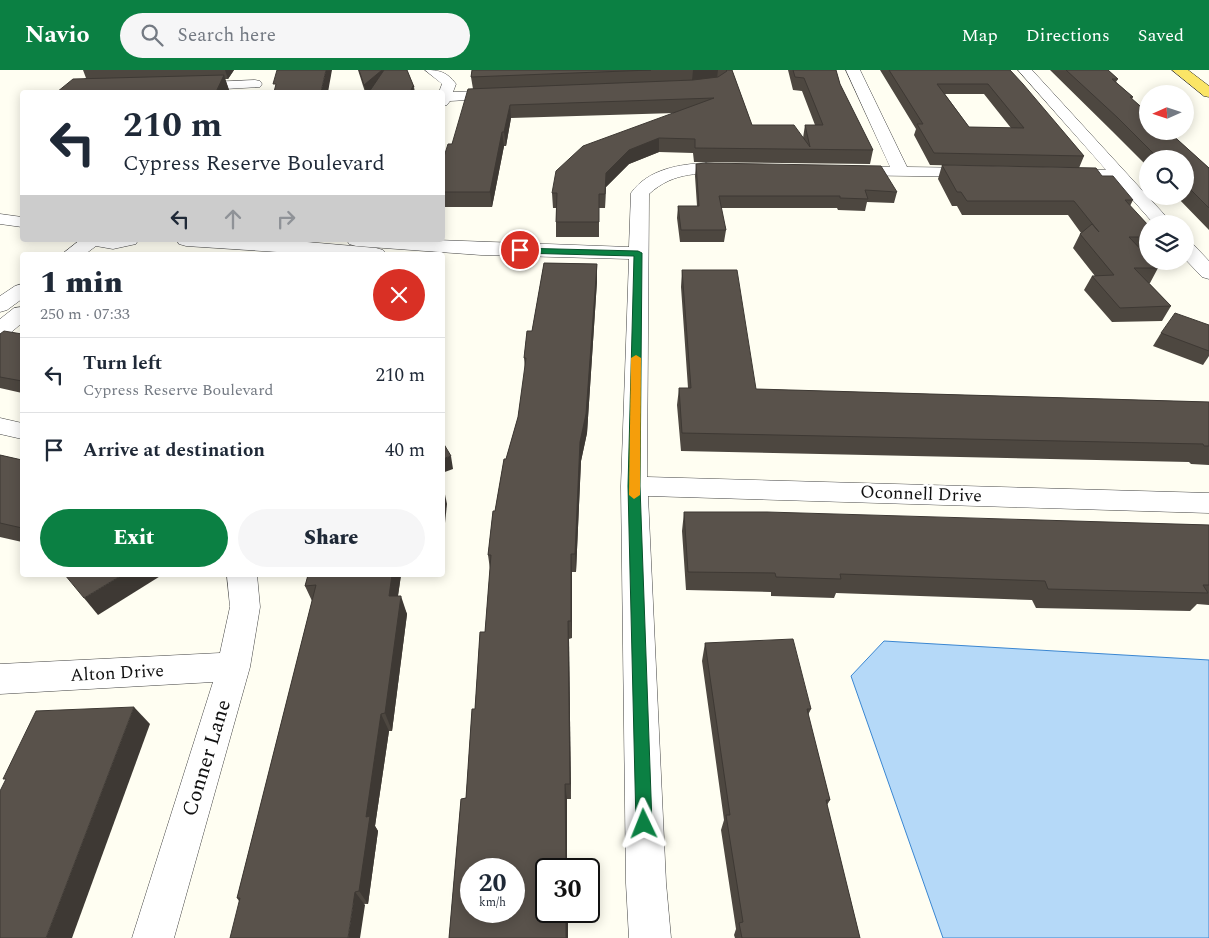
<!DOCTYPE html>
<html lang="en">
<head>
<meta charset="utf-8">
<style>
  body { margin:0; font-family:Spectral,serif; background:#f6f6f7; color:#1f2937; height:100vh; display:flex; flex-direction:column; font-size:19px; white-space:nowrap }
  * { box-sizing:border-box; margin:0 }
  p { font-size:16px; color:#747a83 }
  .icon { flex:none; width:28px; height:28px; fill:none; stroke:currentColor; stroke-width:2; stroke-linecap:round; stroke-linejoin:round }
  .map { position:relative; flex:1; overflow:hidden }
  .side { position:absolute; left:20px; top:182px; width:425px; height:325px; display:flex; flex-direction:column; background:#fff; border-radius:5px; box-shadow:0 2px 12px #0003 }
  .side>* { flex:none }
  .top-card { position:absolute; left:20px; top:20px; width:425px; height:152px; border-radius:5px; box-shadow:0 2px 12px #0003; background:#fff; color:#1f2937; overflow:hidden }
  .needle { width:32px; rotate:267deg }
  .controls { position:absolute; left:1139px; top:15px; display:grid; gap:10px }
  .controls a { display:grid; place-items:center; width:55px; height:55px; border-radius:50%; background:#fff; box-shadow:0 2px 12px #0003; font-size:25px }
  .speed { position:absolute; left:460px; top:788px; display:flex; gap:10px; font-size:25px; font-weight:700; text-align:center }
  .speed>* { display:grid; place-content:center; width:65px; height:65px; border-radius:50%; background:#fff; box-shadow:0 2px 12px #0003; line-height:1 }
  .speed small { font-size:12px; font-weight:400 }
  .speed .limit { border:2px solid #111; border-radius:8px; background:#fff; color:#111 }
  .pin { position:absolute; display:grid; place-items:center; width:42px; height:42px; color:#fff; margin:-21px; border:2px solid #fff; border-radius:50%; box-shadow:0 1px 5px #0007 }
  .me { position:absolute; width:55px; margin:-28px; rotate:358deg; stroke-linejoin:round; filter:drop-shadow(0 0 4px #0008) }
  .turn { display:flex; align-items:center; gap:18px; height:105px; padding:0 20px; font-size:22px }
  .turn .icon { width:65px; height:65px; stroke-width:2.5 }
  .turn b { display:block; font-size:35px; line-height:42px }
  .lanes { display:flex; align-items:center; height:48px; padding:0 20px; background:#0003; justify-content:center; gap:25px; direction:ltr }
  .lanes .off { opacity:.35 }
  .round { display:grid; place-items:center; flex:none; width:52px; height:52px; border-radius:26px; background:#f6f6f7 }
  .overview { display:flex; align-items:center; justify-content:space-between; height:85px; padding:0 20px }
  h1 { font-size:30px; font-weight:800; line-height:38px }
  .button { display:flex; gap:10px; margin-top:auto; padding:10px 20px }
  .button a { flex:1; height:58px; border-radius:30px; background:#0b8043; color:#fff; font-size:20px; font-weight:800; line-height:58px; text-align:center }
  .button a+a { background:#f6f6f7; color:#1f2937 }
  ul { padding:0; list-style:none }
  li { display:flex; align-items:center; gap:15px; height:75px; padding:0 20px; border-top:1px solid #e0e1e3 }
  li div { flex:1 }
  li b { display:block; font-size:19px }
  li em { font-style:normal }
  header { display:flex; align-items:center; gap:30px; box-sizing:border-box; height:70px; padding:0 25px; background:#0b8043; color:#fff }
  header strong { font-size:24px }
  nav { display:flex; gap:28px; margin-inline-start:auto; font-size:18px }
  .search { width:350px; height:45px; background:#f6f6f7; display:flex; align-items:center; gap:12px; box-sizing:border-box; padding:0 18px; border-radius:28px; color:#747a83; font-size:19px }
  .map>svg:first-child { display:block }
  .water { fill:#b5d9f8; stroke:#3a86d1 }
  .lines { fill:none; stroke-linecap:round; stroke-linejoin:round }
  .minor-casing { stroke:#434343; stroke-width:1 }
  .primary-casing { stroke:#212121; stroke-width:1 }
  .minor { fill:#fff; fill-rule:evenodd }
  .primary { fill:#fbe566; fill-rule:evenodd }
  .wall { fill:#4d4740; fill-rule:evenodd }
  .shaded-wall { fill:#3e3934 }
  .building { fill:#59524b; stroke:#3e3934; fill-rule:evenodd }
  .route { fill:#0b8043; stroke:#07532c }
  .slow { fill:#f59e0b }
  .labels { text-anchor:middle; dominant-baseline:central; stroke-width:5; stroke-linejoin:round; paint-order:stroke }
  .street-label { font-size:18px; fill:#101010; stroke:#fff }
  .near-street-label { font-size:21px; fill:#101010; stroke:#fff }
</style>
</head>
<body>
<header>
<strong>Navio</strong>
<div class="search"><svg class="icon" aria-label="search" viewBox="0 0 24 24"><circle cx="10" cy="10" r="6"/><path d="M15 15l6 6"/></svg>Search here</div>
<nav><a>Map</a><a>Directions</a><a>Saved</a></nav>
</header>
<div class="map">
<svg width="1209" height="868" viewBox="0 0 1209 868">
  <rect width="100%" height="100%" fill="#fffef2"/>
  <!-- water -->
  <path class="water" d="M884 571 1209 590V868H943L851 606Z"/>
  <g class="lines">
    <defs>
      <g id="minor">
        <path d="M425 0C440 0 447 2 456 14L453 22 503 20 510 24 503 28 450 31 447 35 442 36V22H439L442 14Z"/>
        <path d="M846 0H860L907 97 978 98 984 99 986 103 984 107 840 105 838 101 840 97 846 96 890 97Z"/>
        <path d="M1018 0H1032L1173 154H1154L1115 110 1058 108 1056 104 1058 100 1064 99 1106 100Z"/>
        <path d="M255 10 260 11 262 14 260 17 189 21 182 17 189 13Z"/>
        <path d="M706 93 739 95 741 99 739 103 733 104C701 103 674 101 649 124L647 407 1209 423V443L648 426 666 813 671 868H629L626 813 621 416 629 189 481 185 356 176 349 174 347 170H436L629 177 631 123C648 99 680 94 706 93Z"/>
        <path d="M0 144 22 147V157L0 154Z"/>
        <path d="M80 170H138L136 174 113 179 96 176 84 185H61Z"/>
        <path d="M177 170H284L376 178 383 180 386 184 323 185 186 176 179 174Z"/>
        <path d="M1185 171 1192 173 1209 191V209L1202 207 1185 189Z"/>
        <path d="M22 214V229L7 240 0 242V226L15 216Z"/>
        <path d="M22 237V253L8 265 0 267V249L14 238Z"/>
        <path d="M0 348 22 353V369L0 364Z"/>
        <path d="M227 505H257L260 537 250 597 174 868H132L213 612 0 624V594L220 583 230 537Z"/>
      </g>
      <path id="primary" d="M1172 0H1188L1209 16V27L1204 26Z"/>
    </defs>
    <!-- minor casing -->
    <use href="#minor" class="minor-casing"/>
    <!-- primary casing -->
    <use href="#primary" class="primary-casing"/>
    <!-- minor -->
    <use href="#minor" class="minor"/>
    <!-- primary -->
    <use href="#primary" class="primary"/>
  </g>
  <!-- wall -->
  <g class="wall">
    <path d="M83 0H234L228 9H225L229 20 228 22H57L86 8Z"/>
    <path d="M358 0H407L414 17 415 22H365Z"/>
    <path d="M472 0H732L752 55 803 68 805 55H815L802 21 793 20 788 0H836L840 14 873 80 870 94 694 92 693 83 659 82 629 94 606 117 605 138H599V167H556V138H553L552 123 675 43 511 48 506 76H504L492 137H442V93L452 74 473 19 471 7Z"/>
    <path d="M880 0H1010L1084 86 1079 98 930 95 914 65 916 59ZM945 24H984L1011 58 969 57Z"/>
    <path d="M1050 0H1108L1118 9 1116 12 1133 27 1132 29 1209 98V160L1176 126H1185V89H1148V97L1112 61Z"/>
    <path d="M696 94 897 122 894 133 867 132 865 141 838 140 837 138H721L726 160 724 172H680L677 148 678 136H697L695 106Z"/>
    <path d="M942 95 1102 106 1133 130 1130 136 1148 155V181H1142L1158 198 1150 213H1149L1171 236 1162 251 1112 252 1084 220 1092 206H1095L1073 178 1080 164 1081 163 1068 145H962L957 136H952L938 109Z"/>
    <path d="M544 193 597 194V211L587 363 581 391 576 502H572V568L569 569 571 729H567V799H546V841H568V868H449L461 729 466 728 472 639H475L480 562H485L490 499 488 485 493 441H495L504 389H506L518 347 525 299 524 288 527 261H532ZM471 799H514V841H471Z"/>
    <path d="M682 200 756 319 1209 332V395L1191 394 1189 392 681 381 677 335 679 318H688L681 217Z"/>
    <path d="M1209 255V286L1203 295 1153 276 1161 263Z"/>
    <path d="M0 264H22V323L0 318Z"/>
    <path d="M0 385 22 390V472L0 467Z"/>
    <path d="M684 442 1209 455V535L1197 534 1190 541 1036 538 1032 530 836 523 834 528 771 526V522L686 520 682 461Z"/>
    <path d="M308 505H401L398 526 407 544 392 661H389L375 756 378 761 368 834 239 831 237 828 312 531 305 516Z"/>
    <path d="M705 573 811 639 808 645 830 730 827 735 860 868H735L734 865 736 859 721 760 724 750 702 591Z"/>
  </g>
  <!-- shaded-wall -->
  <g class="shaded-wall">
    <path d="M225 0H234L228 9Z"/>
    <path d="M326 0H332L328 22H321Z"/>
    <path d="M382 0H386L375 22H366L364 15Z"/>
    <path d="M693 0H718L717 8 692 11Z"/>
    <path d="M224 5 229 20 228 22H216Z"/>
    <path d="M413 16 414 22H410Z"/>
    <path d="M510 35 511 48 506 76 504 62Z"/>
    <path d="M502 62 504 76 492 137 490 122Z"/>
    <path d="M659 68V82L629 94 606 117 605 138 606 103 629 80Z"/>
    <path d="M597 194V211L587 363 581 391 576 502 575 484 580 372Z"/>
    <path d="M451 386 453 399 442 403V389Z"/>
    <path d="M443 415 447 434 443 472 442 418Z"/>
    <path d="M571 484 572 502V568L571 551Z"/>
    <path d="M122 505H162L98 545 84 528Z"/>
    <path d="M392 505H401L395 545 389 526Z"/>
    <path d="M401 526 407 544 392 661 385 643Z"/>
    <path d="M568 551 569 569 571 729 570 714Z"/>
    <path d="M134 637 150 654 72 868H46Z"/>
    <path d="M381 644 389 661 375 756 378 761 368 834 359 821 366 747Z"/>
    <path d="M565 714 567 729V799H566Z"/>
    <path d="M355 822 365 835 360 868H348Z"/>
    <rect x="566" y="841" width="2" height="27"/>
  </g>
  <!-- building -->
  <g class="building">
    <path d="M277 0H326L321 22H274L276 14H273Z"/>
    <path d="M359 0H382L364 15Z"/>
    <path d="M384 0H407L414 17 413 16 410 22H369Z"/>
    <path d="M472 0H651L471 7Z"/>
    <path d="M726 0H732L752 55H794L810 77 805 55H823L804 8 795 7 793 0H836L840 14 873 80 695 78V69L659 68 629 80 606 103 605 124H599V152H556L557 123H552L556 101 583 76 714 28 510 35 504 62H502L490 122H442V93L448 74H452L468 19 693 10 718 7 727 1Z"/>
    <path d="M889 0H1010L1023 14 1084 86 934 83 917 54H923ZM937 14H988L1024 58 969 57Z"/>
    <path d="M1066 0H1108L1118 9H1112L1133 27H1130L1148 43V61H1168L1209 98V138L1185 114V89H1159L1118 48Z"/>
    <path d="M224 5 216 22H57L73 9Z"/>
    <path d="M706 93 881 96 897 122 865 120 868 129 840 128V126H719L726 160H681L678 136H699L696 94Z"/>
    <path d="M942 95 1096 98 1102 106H1113L1133 130H1125L1148 155V167H1129L1148 187V191H1152L1158 198H1134L1171 236 1120 238 1092 206 1114 205 1080 164 1092 154 1099 162 1074 131H967L961 122H957Z"/>
    <path d="M544 193 597 194 586 344 580 372 575 484H571V551H568L570 714H565L566 799H546V841H566V868H449L461 729 466 728 472 639H475L480 562H485L491 485H488L493 441H495L504 389H506L518 347 526 288H524L527 261H532ZM471 799H514V841H471Z"/>
    <path d="M682 200H737L756 319 1209 332V376H1204L1203 374 682 363 679 318H691Z"/>
    <path d="M1175 243 1209 255V281L1161 263Z"/>
    <path d="M4 261 22 264V311L0 307V264Z"/>
    <path d="M442 371 451 386 442 389Z"/>
    <path d="M0 385 22 390V458L0 453Z"/>
    <path d="M684 442H767L1209 455V515H1203L1208 523 1048 519 1045 511 840 504 841 509 776 507 775 503 688 502Z"/>
    <path d="M65 505H122L84 528Z"/>
    <path d="M308 505H392L389 526H401L385 643 381 644 366 747 370 746 359 821 355 822 348 868H230L240 828H237L316 515 305 516Z"/>
    <path d="M793 569 811 639H807L830 730H826L860 868H742L739 853 743 852 726 745H730L705 573Z"/>
    <path d="M134 637 46 868H0V721L6 709H3L36 641Z"/>
  </g>
  <!-- route -->
  <path class="route" d="M517 178 638 181 642 183 640 416 652 754 649 759 644 762 638 759 636 754 628 416 634 186 520 183 516 180Z"/>
  <!-- slow -->
  <path class="slow" d="M636 285 641 288 640 425 634 429 629 425 631 288Z"/>
  <g class="labels">
    <!-- street labels -->
    <g class="street-label">
      <text transform="translate(921 424) rotate(2)">Oconnell Drive</text>
      <text transform="translate(117 603) rotate(-3)">Alton Drive</text>
    </g>
    <!-- near-street labels -->
    <g class="near-street-label">
      <text transform="translate(207 688) rotate(-73)">Conner Lane</text>
    </g>
  </g>
</svg>
<div class="controls">
<a><svg class="needle" viewBox="-14 -14 28 28"><path d="M0-13l5 13h-10z" fill="#e53935"/><path d="M0 13l5-13h-10z" fill="#747a83"/></svg></a>
<a><svg class="icon" aria-label="search" viewBox="0 0 24 24"><circle cx="10" cy="10" r="6"/><path d="M15 15l6 6"/></svg></a>
<a><svg class="icon" aria-label="layers" viewBox="0 0 24 24"><path d="M12 4l9 5-9 5-9-5zM3 14l9 5 9-5"/></svg></a>
</div>
<div class="speed"><div>20<small>km/h</small></div><div class="limit">30</div></div>
<div class="pin" style="left:520px;top:180px;background:#d93025"><svg class="icon" aria-label="arrive" viewBox="0 0 24 24"><path d="M6 21V4h12l-3 4 3 4H6"/></svg></div>
<svg class="me" style="left:644px;top:754px" viewBox="-20 -20 40 40"><path d="M0-17L14 15 0 8-14 15z" fill="#0b8043" stroke="#fff" stroke-width="4"/></svg>
<div class="top-card">
<div class="turn"><svg class="icon" aria-label="left" viewBox="0 0 24 24"><path d="M17 20v-9H6M10 6l-5 5 5 5"/></svg><div><b>210 m</b>Cypress Reserve Boulevard</div></div>
<div class="lanes"><svg class="icon" aria-label="left" viewBox="0 0 24 24"><path d="M17 20v-9H6M10 6l-5 5 5 5"/></svg><svg class="icon off" aria-label="ahead" viewBox="0 0 24 24"><path d="M12 20V5M6 11l6-6 6 6"/></svg><svg class="icon off" aria-label="right" viewBox="0 0 24 24"><path d="M7 20v-9h11M14 6l5 5-5 5"/></svg></div>
</div>
<section class="side">
<div class="overview"><div><h1>1 min</h1><p>250 m · 07:33</p></div><a class="round" style="background:#d93025;color:#fff"><svg class="icon" aria-label="close" viewBox="0 0 24 24"><path d="M6 6l12 12M18 6L6 18"/></svg></a></div>
<ul>
<li><svg class="icon" aria-label="left" viewBox="0 0 24 24"><path d="M17 20v-9H6M10 6l-5 5 5 5"/></svg><div><b>Turn left</b><p>Cypress Reserve Boulevard</p></div><em>210 m</em></li>
<li><svg class="icon" aria-label="arrive" viewBox="0 0 24 24"><path d="M6 21V4h12l-3 4 3 4H6"/></svg><div><b>Arrive at destination</b></div><em>40 m</em></li>
</ul>
<div class="button"><a>Exit</a><a>Share</a></div>
</section>
</div>
</body>
</html>
